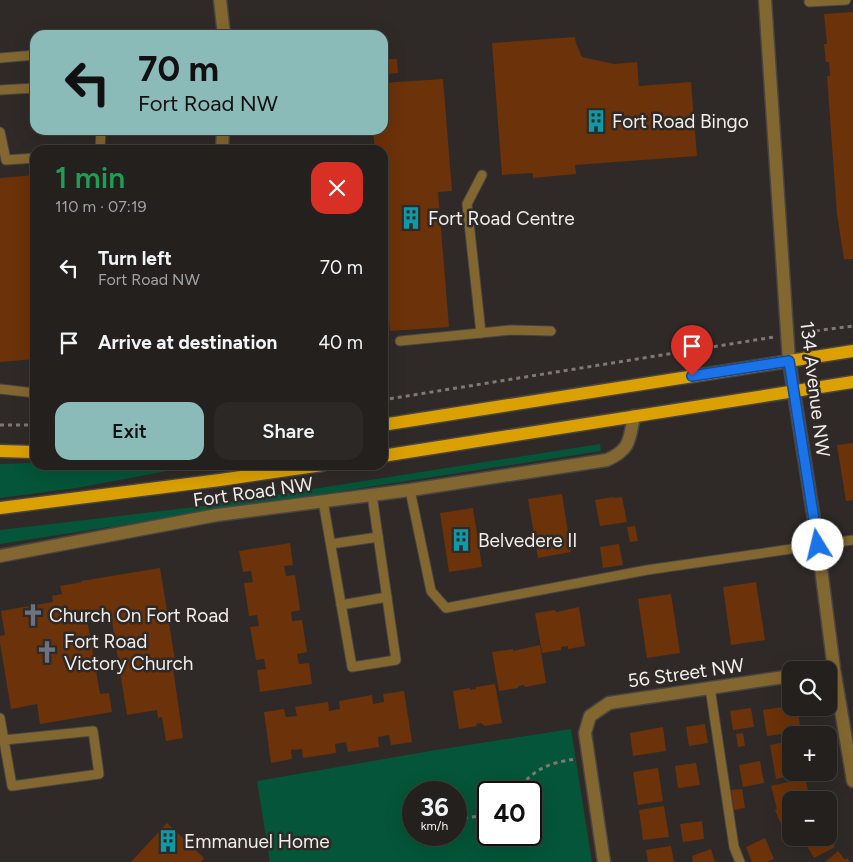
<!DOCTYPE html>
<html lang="en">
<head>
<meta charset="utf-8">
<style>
  body { margin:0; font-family:Figtree,sans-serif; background:#2b2826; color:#f1f3f6; height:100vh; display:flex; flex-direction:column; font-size:19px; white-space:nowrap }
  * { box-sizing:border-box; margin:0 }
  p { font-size:16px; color:#a3a3a4 }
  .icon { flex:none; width:28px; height:28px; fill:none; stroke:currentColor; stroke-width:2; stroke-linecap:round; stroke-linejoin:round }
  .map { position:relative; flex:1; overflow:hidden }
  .panel { position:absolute; left:30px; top:145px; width:358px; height:325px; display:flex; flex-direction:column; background:#23201d; border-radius:15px; box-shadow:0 5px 20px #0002,0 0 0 1px #403e3b }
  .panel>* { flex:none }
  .hud { position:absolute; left:30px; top:30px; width:358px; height:105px; border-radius:15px; box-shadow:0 5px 20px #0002,0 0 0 1px #403e3b; background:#8bbbb9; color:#111; overflow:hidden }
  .controls { position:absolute; left:782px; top:661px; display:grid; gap:10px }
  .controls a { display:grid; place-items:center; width:55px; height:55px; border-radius:10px; background:#23201d; box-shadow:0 5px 20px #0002,0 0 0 1px #403e3b; font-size:25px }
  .speed { position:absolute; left:402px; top:781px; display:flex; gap:10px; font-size:25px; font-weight:700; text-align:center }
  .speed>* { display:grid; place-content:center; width:65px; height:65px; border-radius:50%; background:#23201d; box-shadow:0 5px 20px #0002,0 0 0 1px #403e3b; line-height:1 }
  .speed small { font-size:12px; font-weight:400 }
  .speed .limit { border:2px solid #111; border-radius:8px; background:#fff; color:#111 }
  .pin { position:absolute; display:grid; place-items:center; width:42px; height:42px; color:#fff; margin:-51px -21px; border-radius:50% 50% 50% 0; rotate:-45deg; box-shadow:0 0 5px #0007 }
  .pin .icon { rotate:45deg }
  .me { position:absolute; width:55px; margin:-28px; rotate:351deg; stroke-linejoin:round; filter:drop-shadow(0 0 4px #0008) }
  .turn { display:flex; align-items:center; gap:18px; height:105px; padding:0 25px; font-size:22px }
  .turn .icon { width:65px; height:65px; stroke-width:2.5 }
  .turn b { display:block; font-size:35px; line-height:42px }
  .round { display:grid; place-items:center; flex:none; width:52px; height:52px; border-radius:15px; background:#2b2826 }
  .headline { display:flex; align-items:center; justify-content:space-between; height:85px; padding:0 25px }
  h1 { font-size:30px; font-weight:600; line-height:38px; color:#1e9e55 }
  .action { display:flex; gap:10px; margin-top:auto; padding:10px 25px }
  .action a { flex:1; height:58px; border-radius:15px; background:#8bbbb9; color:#111; font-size:20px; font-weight:600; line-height:58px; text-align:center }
  .action a+a { background:#2b2826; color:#f1f3f6 }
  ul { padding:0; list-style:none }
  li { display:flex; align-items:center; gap:15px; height:75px; padding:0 25px }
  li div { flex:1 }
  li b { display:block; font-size:19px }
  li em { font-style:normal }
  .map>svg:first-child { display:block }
  .green { fill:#045539; fill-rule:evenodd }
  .building { fill:#6c3209 }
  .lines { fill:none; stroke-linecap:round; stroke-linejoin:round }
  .service-casing { stroke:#4a4542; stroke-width:11 }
  .minor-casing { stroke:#4a4542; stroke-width:15 }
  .tertiary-casing { stroke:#4a4542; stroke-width:15 }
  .primary-casing { stroke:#4a4542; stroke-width:15 }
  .path { stroke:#7d7976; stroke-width:3; stroke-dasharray:4 4; stroke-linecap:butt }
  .service { stroke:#836730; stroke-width:9 }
  .minor { stroke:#836730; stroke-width:12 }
  .tertiary { stroke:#836730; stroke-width:12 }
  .primary { stroke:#dba100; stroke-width:12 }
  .route-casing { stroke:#114b97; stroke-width:12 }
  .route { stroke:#1a73e8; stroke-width:9 }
  .labels { text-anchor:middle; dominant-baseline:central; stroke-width:5; stroke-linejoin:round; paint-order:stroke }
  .poi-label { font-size:19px; fill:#f0edeb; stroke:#2f2a27; text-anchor:start }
  .street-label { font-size:19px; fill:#f0edeb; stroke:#2f2a27 }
</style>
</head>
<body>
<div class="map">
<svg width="853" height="862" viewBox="0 0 853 862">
  <rect width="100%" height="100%" fill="#2f2a27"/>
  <!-- green -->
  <g class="green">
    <path d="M600 444 601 451 0 544V530L204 506Z"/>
    <path d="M35 463V465H200L76 488 0 498V464Z"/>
    <path d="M571 729 592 862H270L257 781 436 750ZM414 792H456V835H414ZM489 792H531V835H489Z"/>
  </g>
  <!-- building -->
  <g class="building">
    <path d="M853 12V259H844L837 214 827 76H830L829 62H826L824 44H827L824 14Z"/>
    <path d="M575 37 576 43 582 57 614 64 637 62 639 86 691 82 697 156 575 165 576 174 533 178V173L502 175 492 43Z"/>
    <path d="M388 59H397L398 73 389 74Z"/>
    <path d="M443 79 452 191 438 192 449 327 390 331 382 243V150H375L373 130H382V83Z"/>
    <path d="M35 175V359L0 362V178Z"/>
    <path d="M853 443V500L846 501 837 445Z"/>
    <path d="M562 494 571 552 538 558 528 499Z"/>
    <path d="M613 497 614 498 622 497 627 522 600 526 595 500Z"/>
    <path d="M473 508 482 567 449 572 440 513Z"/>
    <path d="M635 526 638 541 630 542 627 527Z"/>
    <path d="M290 543 293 565 284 566 286 576 295 575 300 610 291 612 292 621 302 620 307 652 297 654 299 664 309 663 312 684 260 692 257 670 266 669 264 659 256 660 250 627 259 626 257 615 249 616 244 583 253 582 251 571 243 572 239 551Z"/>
    <path d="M619 544 623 565 603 568 600 547Z"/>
    <path d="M160 568 175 660 172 661 183 738 166 741 162 717 158 718 157 710 127 715 111 615 87 619 100 694 109 693 112 712 40 724 37 704 11 709 0 643V636L5 635 1 611 53 602 52 596 62 594 60 586 82 582 81 581Z"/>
    <path d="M756 582 765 640 731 645 723 587Z"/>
    <path d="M671 594 680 653 647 658 638 599Z"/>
    <path d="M579 607 585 646 568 649V646L561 647V650L542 653 535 613 555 610 556 612Z"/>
    <path d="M540 645 546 683 525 687 524 685 518 686V688L499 691 492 652 513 649V651Z"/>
    <path d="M495 684 502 723 485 726 481 723 476 724 477 726 459 729 453 691 470 688V690L476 689V687Z"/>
    <path d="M404 691 412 742 391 745 389 735 378 737 379 747 348 752 346 742 335 744 336 753 303 758 302 749 291 750 292 759 271 763 264 712 284 709 286 717 297 716 295 707 328 702 329 711 340 709 339 701 372 695 373 704 384 702 383 694Z"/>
    <path d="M783 707V709L797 708 801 731 767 736 763 710Z"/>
    <path d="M751 708 754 727 733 730 730 711Z"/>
    <path d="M705 724 708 743 689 746 686 727Z"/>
    <path d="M663 727 666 751 633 756 630 733Z"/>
    <path d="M743 733 745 746 738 747 736 734Z"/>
    <path d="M791 741V772L804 773 776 779 770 745Z"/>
    <path d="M760 761 764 783 743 787 739 765Z"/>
    <path d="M696 763 700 785 678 788 675 766Z"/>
    <path d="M658 768 663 801 638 805 633 772Z"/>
    <path d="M805 778 810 799 791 800V820L781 824 775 810 777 809 771 786Z"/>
    <path d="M742 789 745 808 734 810 731 790Z"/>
    <path d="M664 806 669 837 643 840 639 810Z"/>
    <path d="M702 821 704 839 683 842 680 824Z"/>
    <path d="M167 823 204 858 201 862H131Z"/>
    <path d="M765 838 774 859 766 862H752L746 847Z"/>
    <path d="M802 838H830L835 847 814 858Z"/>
    <path d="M671 846 674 862H648L646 850Z"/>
    <path d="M711 849 715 862H693L692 856Z"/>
    <path d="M838 851 845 860 847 858 850 862H825Z"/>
  </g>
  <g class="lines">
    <defs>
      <g id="service">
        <path d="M809 2 846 0"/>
        <path d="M0 58 35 55"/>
        <path d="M0 90 35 88"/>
        <path d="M0 132 6 160 35 158"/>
        <path d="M100 150 101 130"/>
        <path d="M482 175 467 204 481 333 511 330 551 331"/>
        <path d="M400 341 481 333"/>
        <path d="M0 389 35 393"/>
        <path d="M410 490 431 591 446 608 647 570 853 540"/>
        <path d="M323 501 352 667 396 660 372 495"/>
        <path d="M331 544 378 537"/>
        <path d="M341 605 387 597"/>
        <path d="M710 688 734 847 740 862"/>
        <path d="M0 718 12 786 99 774 93 731 4 740"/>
      </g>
      <g id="minor">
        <path d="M220 0 224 35"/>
        <path d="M765 0 789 361"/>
        <path d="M222 150 223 130"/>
        <path d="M0 556 217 515 410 490 607 460C631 449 629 440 634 416"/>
        <path d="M604 862 585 733 590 716 609 703 791 676"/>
      </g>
      <path id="tertiary" d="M789 361 818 545 834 669 853 781"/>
      <g id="primary">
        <path d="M382 425 853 351"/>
        <path d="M0 451 35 452"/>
        <path d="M382 456 853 382"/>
        <path d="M0 508 220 480 322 465"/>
      </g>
    </defs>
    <!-- service casing -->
    <use href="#service" class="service-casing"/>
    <!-- minor casing -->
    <use href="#minor" class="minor-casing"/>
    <!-- tertiary casing -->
    <use href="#tertiary" class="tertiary-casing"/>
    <!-- primary casing -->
    <use href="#primary" class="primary-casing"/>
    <!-- path -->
    <g class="path">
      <path d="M800 333 853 326"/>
      <path d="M382 400 774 337"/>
      <path d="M0 425H35"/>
      <path d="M516 792C534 769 547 763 576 759"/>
      <path d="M456 819 489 815"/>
    </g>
    <!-- service -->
    <use href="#service" class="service"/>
    <!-- minor -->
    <use href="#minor" class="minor"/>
    <!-- tertiary -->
    <use href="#tertiary" class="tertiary"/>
    <!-- primary -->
    <use href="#primary" class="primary"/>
  </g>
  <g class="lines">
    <defs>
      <path id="route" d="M692 376 789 361 818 545"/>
    </defs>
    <!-- route casing -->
    <use href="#route" class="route-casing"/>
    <!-- route -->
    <use href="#route" class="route"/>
  </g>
  <!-- icons -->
  <defs>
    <symbol id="building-bare" viewBox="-9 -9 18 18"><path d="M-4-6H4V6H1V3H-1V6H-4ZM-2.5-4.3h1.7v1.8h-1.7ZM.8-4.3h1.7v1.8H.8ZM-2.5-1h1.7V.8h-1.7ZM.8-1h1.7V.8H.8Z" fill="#0f9aa8" stroke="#2f2a27" stroke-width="2.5" paint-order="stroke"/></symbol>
    <symbol id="church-bare" viewBox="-9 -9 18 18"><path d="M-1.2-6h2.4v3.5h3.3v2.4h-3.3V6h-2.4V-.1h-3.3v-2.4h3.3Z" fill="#6b7280" stroke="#2f2a27" stroke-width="2.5" paint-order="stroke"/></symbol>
  </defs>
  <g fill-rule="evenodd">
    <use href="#building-bare" x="580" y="105" width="32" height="32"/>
    <use href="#building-bare" x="395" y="202" width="32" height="32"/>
    <use href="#building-bare" x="445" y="524" width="32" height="32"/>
    <use href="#church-bare" x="17" y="599" width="32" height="32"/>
    <use href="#church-bare" x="31" y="636" width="32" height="32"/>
    <use href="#building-bare" x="152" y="825" width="32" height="32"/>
  </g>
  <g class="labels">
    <!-- poi labels -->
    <g class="poi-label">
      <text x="612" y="121">Fort Road Bingo</text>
      <text x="428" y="218">Fort Road Centre</text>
      <text x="478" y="540">Belvedere II</text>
      <text x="49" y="615">Church On Fort Road</text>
      <text x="64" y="641">Fort Road<tspan x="64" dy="22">Victory Church</tspan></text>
      <text x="184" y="841">Emmanuel Home</text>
    </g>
    <!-- street labels -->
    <g class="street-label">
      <text transform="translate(815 389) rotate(83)">134 Avenue NW</text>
      <text transform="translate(253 492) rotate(-8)">Fort Road NW</text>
      <text transform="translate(686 673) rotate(-8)">56 Street NW</text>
    </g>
  </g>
</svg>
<div class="controls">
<a><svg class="icon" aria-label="search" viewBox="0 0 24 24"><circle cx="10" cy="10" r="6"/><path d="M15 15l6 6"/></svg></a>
<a>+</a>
<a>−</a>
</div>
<div class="speed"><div>36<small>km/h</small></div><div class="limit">40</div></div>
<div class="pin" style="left:692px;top:376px;background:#d93025"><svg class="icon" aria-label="arrive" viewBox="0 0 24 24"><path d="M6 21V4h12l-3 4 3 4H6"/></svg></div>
<svg class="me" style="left:818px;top:545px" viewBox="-20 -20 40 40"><circle r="19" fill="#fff"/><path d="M0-13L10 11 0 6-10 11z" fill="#1a73e8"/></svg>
<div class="hud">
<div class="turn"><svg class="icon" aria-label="left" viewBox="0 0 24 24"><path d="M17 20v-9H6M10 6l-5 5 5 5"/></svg><div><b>70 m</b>Fort Road NW</div></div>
</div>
<section class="panel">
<div class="headline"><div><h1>1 min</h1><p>110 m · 07:19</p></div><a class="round" style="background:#d93025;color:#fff"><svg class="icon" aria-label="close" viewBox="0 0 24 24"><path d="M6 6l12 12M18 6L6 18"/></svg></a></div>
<ul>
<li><svg class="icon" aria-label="left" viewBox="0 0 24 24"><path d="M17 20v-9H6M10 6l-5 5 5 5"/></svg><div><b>Turn left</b><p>Fort Road NW</p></div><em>70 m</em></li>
<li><svg class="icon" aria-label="arrive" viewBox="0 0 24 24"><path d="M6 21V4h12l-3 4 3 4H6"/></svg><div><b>Arrive at destination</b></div><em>40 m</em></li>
</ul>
<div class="action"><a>Exit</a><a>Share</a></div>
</section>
</div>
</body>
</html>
